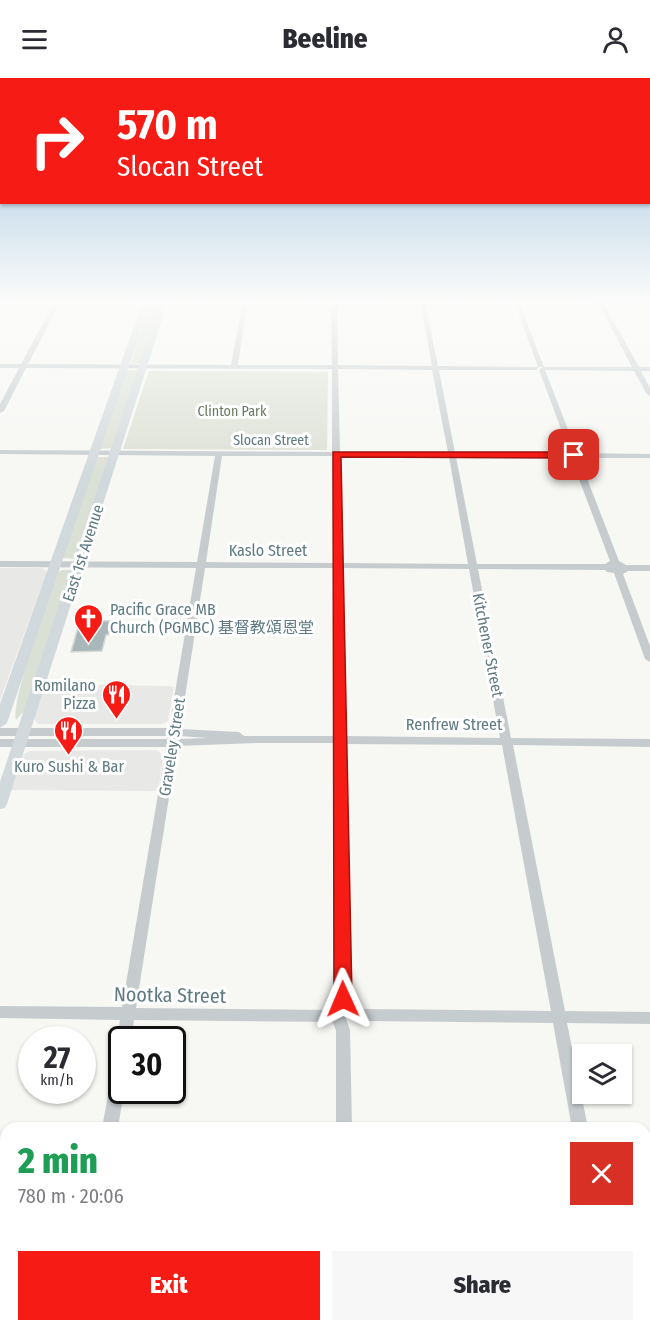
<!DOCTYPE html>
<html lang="en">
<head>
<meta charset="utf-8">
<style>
  body { margin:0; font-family:"Fira Sans Condensed","Noto Sans SC",sans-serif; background:#f7f7f7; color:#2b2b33; height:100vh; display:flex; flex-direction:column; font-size:22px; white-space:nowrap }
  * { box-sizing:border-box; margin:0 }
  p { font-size:20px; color:#7c7c81 }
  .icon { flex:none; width:33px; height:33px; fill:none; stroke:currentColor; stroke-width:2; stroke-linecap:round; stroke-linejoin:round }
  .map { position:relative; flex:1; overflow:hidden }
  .drawer { position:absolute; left:0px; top:1044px; width:651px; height:210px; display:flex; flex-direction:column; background:#fff; border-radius:18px 18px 0 0; box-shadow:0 2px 4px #0004 }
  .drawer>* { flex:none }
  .guide { position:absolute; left:0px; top:0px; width:651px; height:126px; box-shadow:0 2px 4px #0004; background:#f61c15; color:#fff; overflow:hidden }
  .tools { position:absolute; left:572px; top:966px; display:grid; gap:12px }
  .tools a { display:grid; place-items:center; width:60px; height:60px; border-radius:0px; background:#fff; box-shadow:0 2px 4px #0004; font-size:30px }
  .speed { position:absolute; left:18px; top:948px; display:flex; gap:12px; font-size:30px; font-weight:700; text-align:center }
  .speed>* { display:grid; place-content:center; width:78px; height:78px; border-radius:50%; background:#fff; box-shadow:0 2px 4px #0004; line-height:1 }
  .speed small { font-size:15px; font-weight:400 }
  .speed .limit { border:3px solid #111; border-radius:9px; background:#fff; color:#111 }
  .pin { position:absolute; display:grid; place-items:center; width:51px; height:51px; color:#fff; margin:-26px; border-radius:12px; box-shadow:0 3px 9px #0006 }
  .me { position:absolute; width:66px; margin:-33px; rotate:359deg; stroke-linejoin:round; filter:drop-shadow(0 0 4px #0008) }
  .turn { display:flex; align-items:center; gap:21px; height:126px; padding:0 18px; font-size:27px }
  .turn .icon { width:78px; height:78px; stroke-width:2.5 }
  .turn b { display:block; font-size:42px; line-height:51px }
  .round { display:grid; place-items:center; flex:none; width:63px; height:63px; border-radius:0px; background:#f7f7f7 }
  .headline { display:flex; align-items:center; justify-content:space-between; height:102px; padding:0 18px }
  h1 { font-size:36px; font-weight:800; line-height:45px; color:#1e9e55 }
  .cta { display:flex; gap:12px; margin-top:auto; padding:12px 18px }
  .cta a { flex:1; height:69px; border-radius:0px; background:#f61c15; color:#fff; font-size:24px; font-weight:800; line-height:69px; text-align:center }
  .cta a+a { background:#f7f7f7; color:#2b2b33 }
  header { display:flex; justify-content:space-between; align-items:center; height:78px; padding:0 18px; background:#fff; font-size:27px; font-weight:800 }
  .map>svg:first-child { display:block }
  .built { fill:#e8e8e7 }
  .green { fill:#dbe0d4 }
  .building { fill:#aab7ba; stroke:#d9d8d6; stroke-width:1.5 }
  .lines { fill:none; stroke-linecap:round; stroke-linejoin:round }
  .minor { fill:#c6ccce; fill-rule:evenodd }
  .major { fill:#d2d9dc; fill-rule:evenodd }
  .route { fill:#f61c15; stroke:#a0120e; stroke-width:1.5 }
  .labels { text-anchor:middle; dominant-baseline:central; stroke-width:6; stroke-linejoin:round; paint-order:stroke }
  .far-park-label { font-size:14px; fill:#69795e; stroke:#fff }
  .far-street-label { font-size:14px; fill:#5f7a82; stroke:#fff }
  .street-label { font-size:16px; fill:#5f7a82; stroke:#fff }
  .poi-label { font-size:16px; fill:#5f7a82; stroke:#fff; text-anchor:start }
  .near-street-label { font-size:20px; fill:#5f7a82; stroke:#fff }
</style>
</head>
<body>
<header><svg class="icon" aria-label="menu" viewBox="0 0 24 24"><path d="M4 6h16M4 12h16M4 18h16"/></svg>Beeline<svg class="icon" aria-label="person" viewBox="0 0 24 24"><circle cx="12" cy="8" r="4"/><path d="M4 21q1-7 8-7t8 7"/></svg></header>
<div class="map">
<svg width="650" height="1254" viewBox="0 0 650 1254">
  <rect width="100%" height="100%" fill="#f7f7f4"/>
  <!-- built -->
  <g class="built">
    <path d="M0 490H42L47 494 0 622Z"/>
    <path d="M52 606 169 608 174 609 168 643 163 646H38L34 640 44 609Z"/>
    <path d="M155 672 160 674 163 680 158 713 11 712 23 677 29 673Z"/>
  </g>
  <!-- green -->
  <g class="green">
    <path d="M150 226H160L140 285 130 287Z"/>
    <path d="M127 292H137L112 370 100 371Z"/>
    <path d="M149 293 328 294 327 372 123 371Z"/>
    <path d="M97 379H109L76 481 62 480Z"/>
    <path d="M62 492H72L25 632 16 642C11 622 49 520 58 494Z"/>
  </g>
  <!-- building -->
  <path class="building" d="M80 542 112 543 113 549 108 557H106L102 573 71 574Z"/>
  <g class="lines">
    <!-- minor -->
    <g class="minor">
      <path d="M0 223H159L156 225H60L28 286 231 287 243 224 185 225 182 223H513L511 226 425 224 438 288 538 289 515 225 519 223H650V226H604L639 289H650V293H641L650 310V318L647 316 634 293 545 292 577 375 650 376V380H579L619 483 626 487H650V493H628L623 496 650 568V584L645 581 614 495 607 494 605 492 478 491 511 660 650 661V669L513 667 565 933 650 934V946L567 945 588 1050H572L553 945 362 943 345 938 350 952 352 1050H336V952L333 945 331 944 134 942 131 962H122V967L119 966 117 962 120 942 0 940V928L122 929 166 669H0V661H167L168 658H0V650H169L196 490 0 489V483L197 484 215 378 0 376V372L332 374V291L26 290 4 333 0 335V326L19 290H0V286H21L54 225 0 226ZM247 224 331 225 332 287H238ZM421 224 432 288 338 287 337 225ZM519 225 599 226 632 289H544ZM539 289H543L539 292 570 375H455L439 292H536ZM338 291 432 292 448 374H340ZM222 378H332L333 485 206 484ZM340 378 449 379 468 486 342 485ZM456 379 571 380 610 483 605 486H477ZM205 490H333L335 658H244L239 654 180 651ZM342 490 469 491 500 660 346 658ZM179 658 208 660 178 661ZM257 665H335L337 927 342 936 331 932 136 930 177 668ZM346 666 502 667 551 933 362 931 353 928 351 926Z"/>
      <path d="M122 973V1012H124L118 1050H102L115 979 117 974Z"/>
      <path d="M67 1248H85L84 1254H66Z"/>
      <rect x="337" y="1248" width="18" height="6"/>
      <path d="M609 1248H627L628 1254H610Z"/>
    </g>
    <!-- major -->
    <g class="major">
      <path d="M143 223H151L7 645 0 650V626Z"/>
      <path d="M160 223H168L7 726 5 730 0 731V704Z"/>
    </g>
  </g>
  <!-- sky -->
  <linearGradient id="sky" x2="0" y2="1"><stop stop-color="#95bedd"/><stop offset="0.56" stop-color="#fbfbfa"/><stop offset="1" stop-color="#fbfbfa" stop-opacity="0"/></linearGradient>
  <rect width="650" height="399" fill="url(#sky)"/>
  <!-- route -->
  <path class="route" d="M333 374H574L579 377 574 380 341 379 352 921 350 927 343 929 337 927 334 921Z"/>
  <!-- icons -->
  <defs>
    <symbol id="church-pin" viewBox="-11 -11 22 30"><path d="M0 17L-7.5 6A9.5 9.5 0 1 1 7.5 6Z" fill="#f61c15" stroke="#fff"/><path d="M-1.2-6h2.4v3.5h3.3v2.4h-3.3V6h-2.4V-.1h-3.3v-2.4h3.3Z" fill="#fff"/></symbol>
    <symbol id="restaurant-pin" viewBox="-11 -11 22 30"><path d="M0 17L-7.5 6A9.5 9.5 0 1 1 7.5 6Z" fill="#f61c15" stroke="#fff"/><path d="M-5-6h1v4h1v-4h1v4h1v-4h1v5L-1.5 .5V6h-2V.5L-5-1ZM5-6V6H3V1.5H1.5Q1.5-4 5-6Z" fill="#fff"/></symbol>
  </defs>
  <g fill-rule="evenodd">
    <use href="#church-pin" x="72" y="524" width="33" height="45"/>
    <use href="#restaurant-pin" x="100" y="600" width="33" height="45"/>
    <use href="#restaurant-pin" x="52" y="636" width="33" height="45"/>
  </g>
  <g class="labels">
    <!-- far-park labels -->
    <g class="far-park-label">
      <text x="232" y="333">Clinton Park</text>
    </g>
    <!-- far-street labels -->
    <g class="far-street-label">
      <text x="271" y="362">Slocan Street</text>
    </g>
    <!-- street labels -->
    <g class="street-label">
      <text x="268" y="472">Kaslo Street</text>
      <text transform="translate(83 475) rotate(-72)">East 1st Avenue</text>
      <text transform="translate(488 567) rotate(79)">Kitchener Street</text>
      <text x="454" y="646">Renfrew Street</text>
      <text transform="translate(172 669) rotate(-81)">Graveley Street</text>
    </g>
    <!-- poi labels -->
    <g class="poi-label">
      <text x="110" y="531">Pacific Grace MB<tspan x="110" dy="18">Church (PGMBC) 基督教頌恩堂</tspan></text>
      <text x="96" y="607" text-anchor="end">Romilano<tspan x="96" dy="18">Pizza</tspan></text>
      <text x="69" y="688" text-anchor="middle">Kuro Sushi &amp; Bar</text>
    </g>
    <!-- near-street labels -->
    <g class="near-street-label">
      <text transform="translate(170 917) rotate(1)">Nootka Street</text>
    </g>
  </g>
</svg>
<div class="tools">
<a><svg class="icon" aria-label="layers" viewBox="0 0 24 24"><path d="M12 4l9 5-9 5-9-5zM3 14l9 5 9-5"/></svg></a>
</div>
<div class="speed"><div>27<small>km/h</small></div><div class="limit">30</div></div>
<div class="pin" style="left:574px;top:377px;background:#d93025"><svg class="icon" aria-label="arrive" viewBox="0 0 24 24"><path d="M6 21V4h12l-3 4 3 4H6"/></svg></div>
<svg class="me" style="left:343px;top:921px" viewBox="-20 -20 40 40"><path d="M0-17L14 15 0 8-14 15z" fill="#f61c15" stroke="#fff" stroke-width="4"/></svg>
<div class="guide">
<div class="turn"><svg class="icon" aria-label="right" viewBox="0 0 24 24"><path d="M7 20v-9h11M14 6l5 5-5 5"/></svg><div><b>570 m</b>Slocan Street</div></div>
</div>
<section class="drawer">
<div class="headline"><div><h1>2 min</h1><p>780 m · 20:06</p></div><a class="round" style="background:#d93025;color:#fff"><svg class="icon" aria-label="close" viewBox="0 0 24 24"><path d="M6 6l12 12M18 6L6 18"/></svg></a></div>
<div class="cta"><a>Exit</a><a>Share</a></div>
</section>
</div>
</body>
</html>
